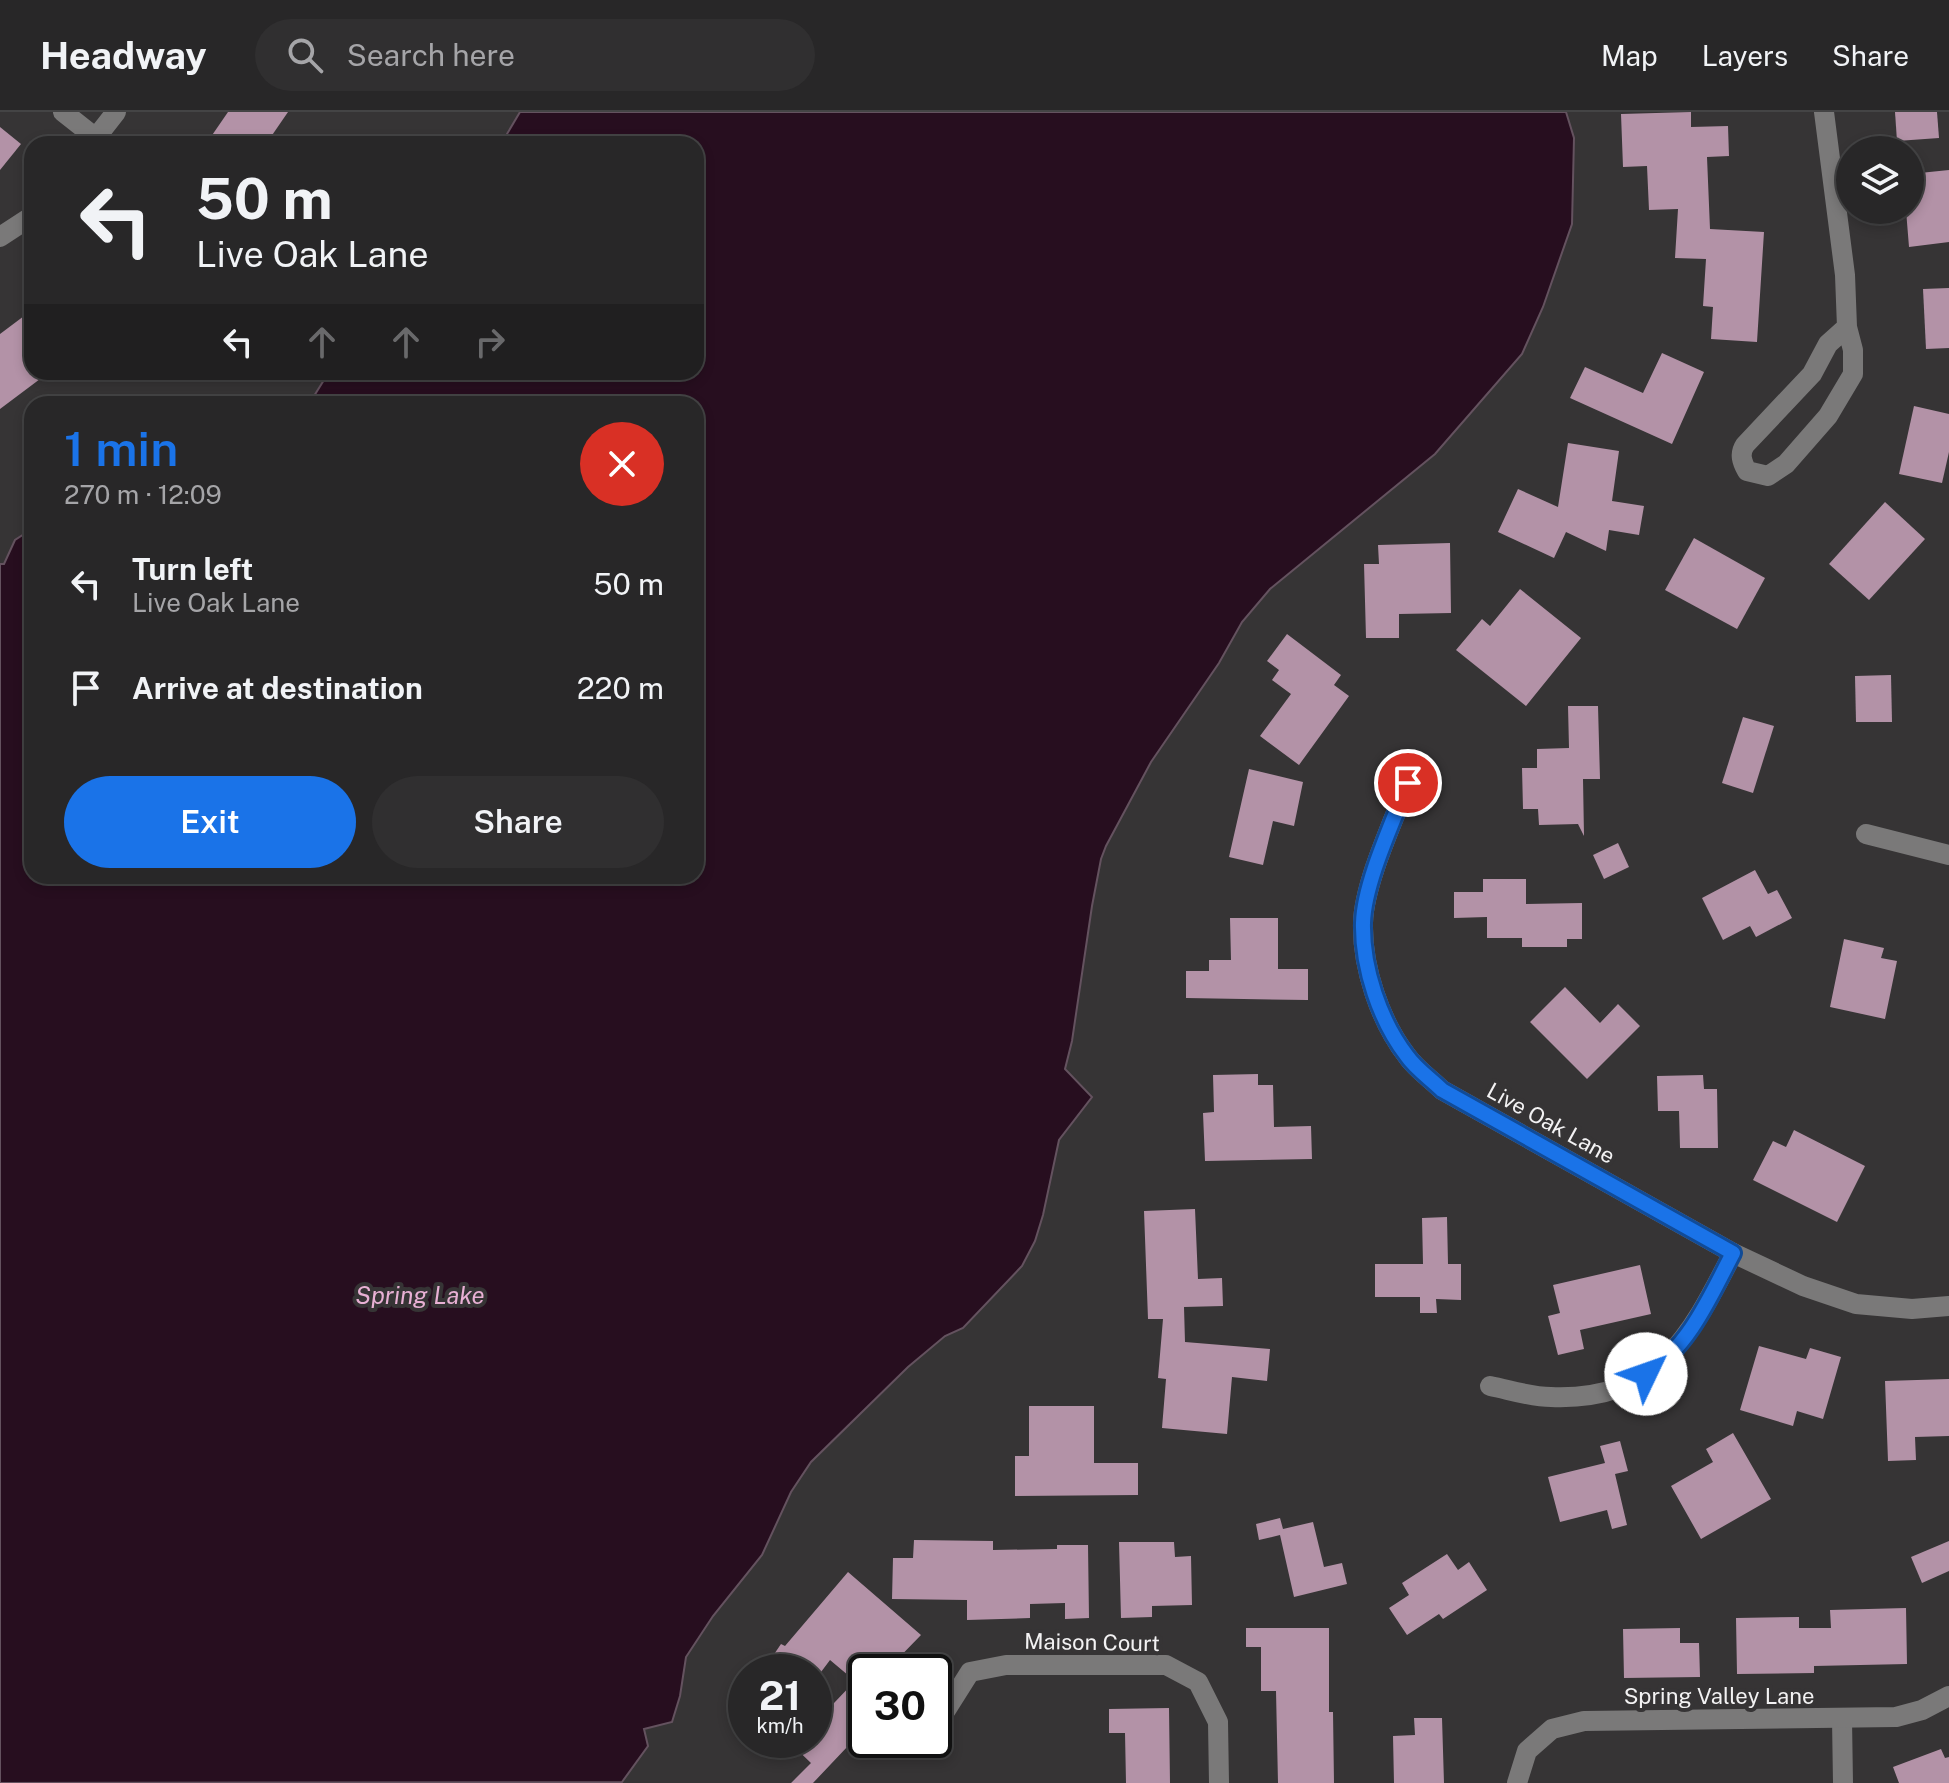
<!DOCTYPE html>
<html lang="en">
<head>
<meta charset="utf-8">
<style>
  body { margin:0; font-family:"Public Sans",sans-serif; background:#302f30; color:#f1f3f6; height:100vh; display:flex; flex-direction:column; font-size:30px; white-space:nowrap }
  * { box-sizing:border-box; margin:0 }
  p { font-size:26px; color:#a5a5a8 }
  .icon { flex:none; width:44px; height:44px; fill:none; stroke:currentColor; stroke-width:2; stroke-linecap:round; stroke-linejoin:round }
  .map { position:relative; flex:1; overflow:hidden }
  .panel { position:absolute; left:24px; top:284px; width:680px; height:488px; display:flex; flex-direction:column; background:#282728; border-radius:24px; box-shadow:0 4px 12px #0003,0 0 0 2px #444445 }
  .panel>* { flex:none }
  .top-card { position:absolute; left:24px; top:24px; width:680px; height:244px; border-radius:24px; box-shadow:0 4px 12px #0003,0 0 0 2px #444445; background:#282728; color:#f1f3f6; overflow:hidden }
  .fabs { position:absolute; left:1836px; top:24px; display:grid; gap:16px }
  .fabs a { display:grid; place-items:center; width:88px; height:88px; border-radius:50%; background:#282728; box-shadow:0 4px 12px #0003,0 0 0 2px #444445; font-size:40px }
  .speed { position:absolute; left:728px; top:1542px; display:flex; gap:16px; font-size:40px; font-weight:700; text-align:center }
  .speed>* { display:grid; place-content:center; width:104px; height:104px; border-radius:50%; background:#282728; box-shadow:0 4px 12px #0003,0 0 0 2px #444445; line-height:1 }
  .speed small { font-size:20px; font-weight:400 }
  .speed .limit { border:4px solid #111; border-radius:12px; background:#fff; color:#111 }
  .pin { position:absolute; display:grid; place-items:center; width:68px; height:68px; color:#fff; margin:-34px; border:4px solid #fff; border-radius:50%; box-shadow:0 2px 8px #0007 }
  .me { position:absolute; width:88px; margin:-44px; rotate:48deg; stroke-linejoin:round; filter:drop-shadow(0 0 6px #0008) }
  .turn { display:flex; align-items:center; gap:28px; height:168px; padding:0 40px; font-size:36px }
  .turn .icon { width:104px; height:104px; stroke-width:2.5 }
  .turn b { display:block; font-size:56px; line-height:68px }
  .lanes { display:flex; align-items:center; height:76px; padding:0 40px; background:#0003; justify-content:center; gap:40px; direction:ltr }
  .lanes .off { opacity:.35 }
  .round { display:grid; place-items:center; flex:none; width:84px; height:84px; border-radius:42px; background:#302f30 }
  .head { display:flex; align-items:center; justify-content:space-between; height:136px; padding:0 40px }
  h1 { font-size:48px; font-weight:600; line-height:60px; color:#1a73e8 }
  .cta { display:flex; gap:16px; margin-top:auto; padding:16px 40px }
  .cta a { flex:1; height:92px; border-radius:48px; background:#1a73e8; color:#fff; font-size:32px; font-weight:600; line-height:92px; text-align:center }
  .cta a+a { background:#302f30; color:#f1f3f6 }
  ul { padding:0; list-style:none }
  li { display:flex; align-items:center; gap:24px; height:104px; padding:0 40px }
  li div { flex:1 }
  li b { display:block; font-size:30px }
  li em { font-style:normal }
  header { display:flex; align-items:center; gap:48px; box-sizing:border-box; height:112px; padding:0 40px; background:#282728; border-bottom:2px solid #444445 }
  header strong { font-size:38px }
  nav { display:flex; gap:44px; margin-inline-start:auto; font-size:28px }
  .search { width:560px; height:72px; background:#302f30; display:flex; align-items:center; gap:20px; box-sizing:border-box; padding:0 28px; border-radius:44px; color:#a5a5a8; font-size:30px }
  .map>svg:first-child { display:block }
  .water { fill:#270e1f; stroke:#64525f; stroke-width:2 }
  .building { fill:#b392a7 }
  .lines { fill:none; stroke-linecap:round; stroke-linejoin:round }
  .minor { stroke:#7a7979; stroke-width:20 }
  .route-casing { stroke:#114b97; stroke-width:20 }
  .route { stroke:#1a73e8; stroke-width:14 }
  .labels { text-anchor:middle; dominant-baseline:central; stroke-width:8; stroke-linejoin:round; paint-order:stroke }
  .street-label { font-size:22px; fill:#f3f2f3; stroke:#363435 }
  .water-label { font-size:24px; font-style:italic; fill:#e8b0d4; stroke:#363435 }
</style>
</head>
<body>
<header>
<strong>Headway</strong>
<div class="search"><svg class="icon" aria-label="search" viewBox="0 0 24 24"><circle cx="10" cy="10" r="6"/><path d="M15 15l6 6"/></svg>Search here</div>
<nav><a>Map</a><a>Layers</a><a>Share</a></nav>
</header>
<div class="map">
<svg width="1949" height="1671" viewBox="0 0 1949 1671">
  <rect width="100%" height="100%" fill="#363435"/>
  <!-- water -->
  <path class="water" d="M520 0H1566L1574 26 1572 112 1543 195 1522 242 1435 342 1270 477 1242 510 1219 551 1151 650 1106 734 1101 747 1092 794 1072 929 1065 957 1092 985 1059 1028 1043 1103 1035 1129 1022 1154 963 1216 945 1224 908 1255 811 1350 791 1380 762 1443 713 1504 686 1545 680 1584 672 1610 644 1617 648 1634 622 1670 0 1671V452H4L15 428 32 417V764H696V292H309L329 260H696V32H501Z"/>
  <!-- building -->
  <g class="building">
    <path d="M228 0H288L266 32H206Z"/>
    <path d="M1691 0V15L1728 14 1729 44 1707 45 1710 117 1764 120 1757 230 1711 227 1713 195 1703 194 1706 147 1675 146 1678 97 1649 98 1647 54 1623 55 1621 2Z"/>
    <path d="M1895 0H1937L1939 26 1897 29Z"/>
    <path d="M0 15 21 32 0 58Z"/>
    <path d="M1949 58V130L1909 135 1906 98H1910V62Z"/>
    <path d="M1949 176V236L1926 237 1923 177Z"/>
    <path d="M32 198V260L40 267 0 297V222Z"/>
    <path d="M1662 241 1704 260 1672 332 1570 286 1585 255 1643 281Z"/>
    <path d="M1914 294 1949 302V340L1942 371 1899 362Z"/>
    <path d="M1568 331 1619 339 1612 389 1644 394 1639 423 1609 418 1606 439 1566 420 1554 446 1498 420 1518 377 1558 395Z"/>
    <path d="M1885 390 1925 427 1869 488 1829 452Z"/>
    <path d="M1694 426 1765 466 1737 517 1665 478Z"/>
    <path d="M1450 431 1451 501 1399 502V526H1366L1364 452H1379L1378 433Z"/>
    <path d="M1520 477 1581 526 1526 594 1456 538 1482 507 1490 514Z"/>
    <path d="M1287 522 1341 563 1334 573 1349 584 1299 653 1260 624 1291 582 1272 568 1279 558 1267 549Z"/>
    <path d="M1891 563 1892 610H1856L1855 564Z"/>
    <path d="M1568 594H1598L1600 667H1583L1584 724 1578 712 1539 713 1538 697H1523L1522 656H1537V637L1569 636Z"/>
    <path d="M1743 605 1774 614 1753 681 1722 671Z"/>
    <path d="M1249 657 1303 670 1294 714 1273 709 1263 753 1229 745Z"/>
    <path d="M1618 731 1629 755 1604 767 1593 743Z"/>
    <path d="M1755 758 1768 782 1777 778 1792 806 1756 825 1750 814 1723 828 1702 786Z"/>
    <path d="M1483 767H1526V792L1582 791V827H1567V835H1522V826H1487V805L1454 806V780H1483Z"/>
    <path d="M1230 806H1278V857H1308V888L1186 886V859H1209V848H1231Z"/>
    <path d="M1844 827 1884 836 1881 846 1897 849 1885 907 1830 895Z"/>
    <path d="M1565 875 1600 911 1618 892 1640 914 1587 967 1530 910Z"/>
    <path d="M1258 962V973H1273L1274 1015 1311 1014 1312 1047 1205 1049 1203 1001 1214 1000 1213 963Z"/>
    <path d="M1703 963 1704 977H1717L1718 1036H1680L1679 999H1658L1657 964Z"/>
    <path d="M1794 1018 1865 1054 1837 1110 1753 1068 1773 1029 1786 1035Z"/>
    <path d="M1195 1097 1198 1167 1222 1166 1223 1194 1184 1195 1185 1230 1270 1237 1267 1269 1232 1265 1227 1322 1162 1316 1166 1267 1158 1266 1163 1207H1148L1144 1099Z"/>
    <path d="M1447 1105 1448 1152H1461V1188L1436 1187 1437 1201H1420V1185H1375V1152H1423L1422 1106Z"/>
    <path d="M1640 1153 1651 1202 1580 1218 1584 1237 1558 1243 1548 1204 1560 1201 1553 1173Z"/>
    <path d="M1759 1234 1806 1247 1810 1236 1841 1245 1823 1307 1797 1299 1793 1314 1740 1298Z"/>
    <path d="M1949 1267V1324L1915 1325 1916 1348 1888 1349 1885 1269Z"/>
    <path d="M1029 1294H1094V1351H1138V1383L1015 1384V1344H1029Z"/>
    <path d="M1733 1321 1771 1387 1701 1427 1671 1374 1713 1350 1706 1337Z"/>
    <path d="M1620 1329 1628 1359 1615 1362 1627 1413 1612 1417 1607 1398 1560 1410 1548 1365 1605 1351 1600 1334Z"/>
    <path d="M1280 1406 1283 1417 1313 1410 1324 1455 1342 1451 1347 1472 1294 1485 1280 1423 1259 1428 1256 1412Z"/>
    <path d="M914 1428 993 1429V1438L1057 1437V1433H1088L1089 1506 1065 1507V1491L1030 1492V1506L967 1508V1488L892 1487 893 1446H913Z"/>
    <path d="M1949 1429V1459L1922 1471 1911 1445Z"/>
    <path d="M1119 1430H1174L1175 1445 1191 1444 1192 1493 1152 1494V1505L1121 1506Z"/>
    <path d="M1447 1442 1458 1458 1469 1450 1487 1478 1443 1507 1439 1502 1407 1523 1389 1496 1409 1483 1402 1471Z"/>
    <path d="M848 1460 921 1523 885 1560H866V1615L813 1671H791L811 1651 787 1628H814V1612L855 1569 830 1548 821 1560H762L781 1532 785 1534Z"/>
    <path d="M1906 1496 1907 1552 1814 1554V1561L1737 1562 1736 1506 1799 1505V1516H1831L1830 1498Z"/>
    <path d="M1246 1516H1329V1600H1333L1334 1671H1278L1276 1579H1261V1535H1246Z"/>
    <path d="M1680 1516V1531H1699L1700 1565 1624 1566 1623 1517Z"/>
    <path d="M1169 1596 1170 1671H1126L1125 1621H1109V1597Z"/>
    <path d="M1414 1606H1442L1444 1671H1394L1393 1624 1415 1623Z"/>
    <path d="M1941 1637 1945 1646 1949 1645V1671H1899L1893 1655Z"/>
  </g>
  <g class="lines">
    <!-- minor -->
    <g class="minor">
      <path d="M63 0 96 26"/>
      <path d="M1824 0 1845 163 1847 215 1853 238V262L1828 304 1786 352 1768 364 1747 359C1742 350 1739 342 1745 333L1812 262 1828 232 1847 215"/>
      <path d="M91 32 116 0"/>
      <path d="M0 125 32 104"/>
      <path d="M1408 671C1393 710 1364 771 1363 811 1362 856 1380 909 1407 944 1416 957 1431 967 1442 978L1733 1141 1803 1174 1856 1192 1912 1197 1949 1194"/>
      <path d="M1866 722 1949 743"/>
      <path d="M1490 1274C1510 1278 1531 1285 1551 1285 1658 1289 1690 1225 1733 1141"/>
      <path d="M946 1598 970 1560 1006 1553H1166L1198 1570 1218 1610 1219 1671"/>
      <path d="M1842 1607 1843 1671"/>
      <path d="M1517 1671 1527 1639 1552 1617 1584 1609 1896 1605 1922 1598 1949 1584"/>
    </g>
  </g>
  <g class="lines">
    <defs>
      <path id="route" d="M1408 671C1393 710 1364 771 1363 811 1362 856 1380 909 1407 944 1416 957 1431 967 1442 978L1733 1141C1710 1185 1689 1235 1646 1262"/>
    </defs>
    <!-- route casing -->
    <use href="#route" class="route-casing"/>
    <!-- route -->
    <use href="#route" class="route"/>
  </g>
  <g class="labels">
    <!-- street labels -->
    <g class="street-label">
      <text transform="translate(1551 1011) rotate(29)">Live Oak Lane</text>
      <text transform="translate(1092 1530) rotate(1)">Maison Court</text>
      <text x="1719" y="1584">Spring Valley Lane</text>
    </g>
    <!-- water labels -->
    <g class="water-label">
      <text x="420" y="1183">Spring Lake</text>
    </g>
  </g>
</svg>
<div class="fabs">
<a><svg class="icon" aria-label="layers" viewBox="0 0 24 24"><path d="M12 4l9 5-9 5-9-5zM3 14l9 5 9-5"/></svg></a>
</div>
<div class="speed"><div>21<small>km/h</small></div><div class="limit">30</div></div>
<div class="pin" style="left:1408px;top:671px;background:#d93025"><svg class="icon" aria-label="arrive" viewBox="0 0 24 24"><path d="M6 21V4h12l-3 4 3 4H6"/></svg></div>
<svg class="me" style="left:1646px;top:1262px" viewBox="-20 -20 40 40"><circle r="19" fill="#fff"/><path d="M0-13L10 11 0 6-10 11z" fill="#1a73e8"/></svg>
<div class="top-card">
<div class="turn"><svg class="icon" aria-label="left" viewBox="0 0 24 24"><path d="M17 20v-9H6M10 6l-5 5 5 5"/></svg><div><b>50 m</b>Live Oak Lane</div></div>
<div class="lanes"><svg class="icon" aria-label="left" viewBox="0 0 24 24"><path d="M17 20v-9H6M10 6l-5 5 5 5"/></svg><svg class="icon off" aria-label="ahead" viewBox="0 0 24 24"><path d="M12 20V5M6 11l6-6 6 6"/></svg><svg class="icon off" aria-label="ahead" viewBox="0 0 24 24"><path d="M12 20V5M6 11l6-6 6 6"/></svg><svg class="icon off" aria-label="right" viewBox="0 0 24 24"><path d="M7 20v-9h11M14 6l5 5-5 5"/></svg></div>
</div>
<section class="panel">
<div class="head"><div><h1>1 min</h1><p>270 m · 12:09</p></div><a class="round" style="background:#d93025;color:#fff"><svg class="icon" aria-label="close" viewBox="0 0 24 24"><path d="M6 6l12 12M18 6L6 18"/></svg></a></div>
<ul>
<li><svg class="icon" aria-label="left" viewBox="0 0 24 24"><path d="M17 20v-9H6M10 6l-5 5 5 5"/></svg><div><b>Turn left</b><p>Live Oak Lane</p></div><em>50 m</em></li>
<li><svg class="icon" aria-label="arrive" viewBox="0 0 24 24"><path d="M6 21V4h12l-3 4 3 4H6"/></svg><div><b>Arrive at destination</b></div><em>220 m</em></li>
</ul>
<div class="cta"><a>Exit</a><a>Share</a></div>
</section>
</div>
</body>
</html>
